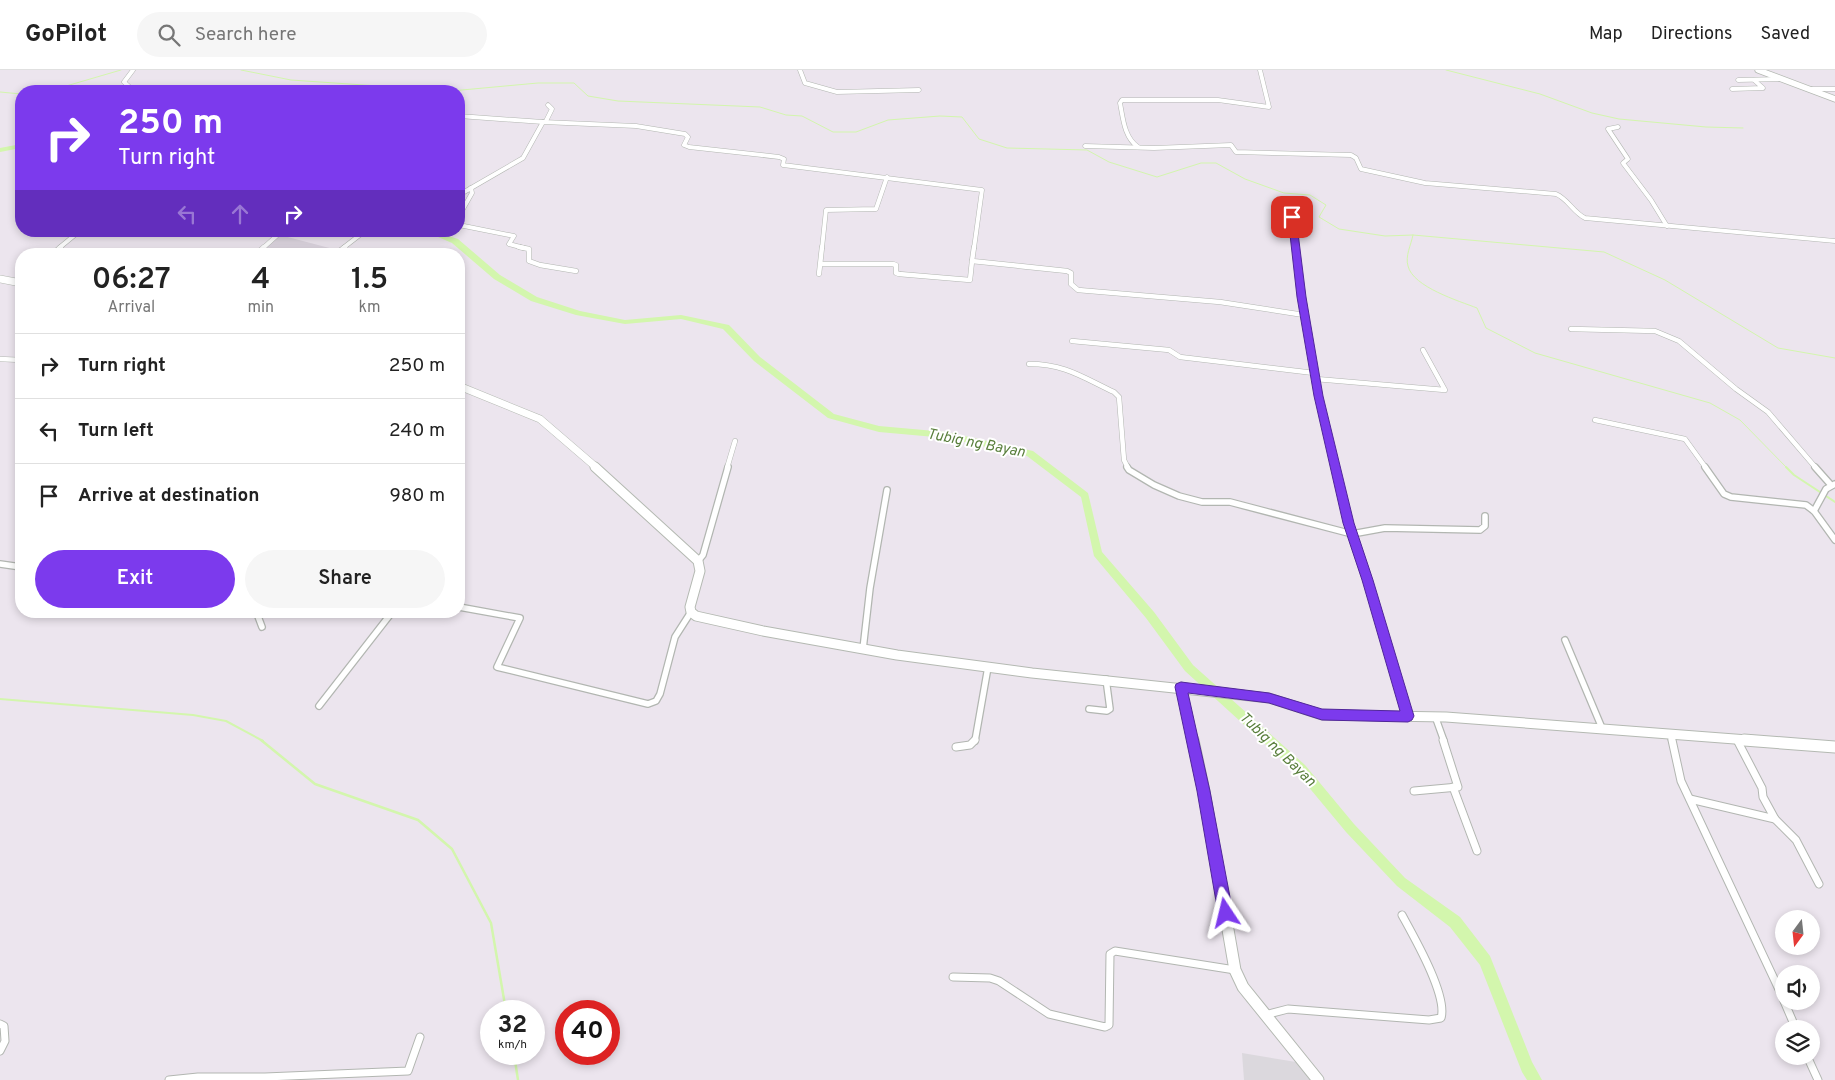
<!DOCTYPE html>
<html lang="en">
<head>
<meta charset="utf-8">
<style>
  body { margin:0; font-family:Overpass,sans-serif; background:#f6f6f6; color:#222; height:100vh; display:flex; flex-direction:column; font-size:19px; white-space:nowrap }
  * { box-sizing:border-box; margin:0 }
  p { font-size:16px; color:#767676 }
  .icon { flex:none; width:28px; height:28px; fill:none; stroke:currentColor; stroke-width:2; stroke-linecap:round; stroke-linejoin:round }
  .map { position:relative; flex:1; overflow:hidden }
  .sheet { position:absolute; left:15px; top:178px; width:450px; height:370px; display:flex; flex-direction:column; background:#fff; border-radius:20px; box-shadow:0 2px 8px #0003 }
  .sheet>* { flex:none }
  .banner { position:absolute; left:15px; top:15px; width:450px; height:152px; border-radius:20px; box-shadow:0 2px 8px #0003; background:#7c3aed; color:#fff; overflow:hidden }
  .needle { width:32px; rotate:195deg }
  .controls { position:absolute; left:1775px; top:840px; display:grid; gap:10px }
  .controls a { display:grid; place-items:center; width:45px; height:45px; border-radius:50%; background:#fff; box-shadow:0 2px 8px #0003; font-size:25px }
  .speed { position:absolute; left:480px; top:930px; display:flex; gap:10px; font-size:25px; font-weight:700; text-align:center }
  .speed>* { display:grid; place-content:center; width:65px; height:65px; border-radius:50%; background:#fff; box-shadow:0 2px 8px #0003; line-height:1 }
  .speed small { font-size:12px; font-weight:400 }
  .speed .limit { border:8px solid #d22; background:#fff; color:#111 }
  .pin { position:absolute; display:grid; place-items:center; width:42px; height:42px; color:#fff; margin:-21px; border-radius:10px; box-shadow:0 2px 8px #0006 }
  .me { position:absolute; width:55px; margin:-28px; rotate:350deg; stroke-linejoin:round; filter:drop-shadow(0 0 4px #0008) }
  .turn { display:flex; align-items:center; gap:18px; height:105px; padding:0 20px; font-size:22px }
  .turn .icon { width:65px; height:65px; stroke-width:2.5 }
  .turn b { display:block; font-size:35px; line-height:42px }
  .lanes { display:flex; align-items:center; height:48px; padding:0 20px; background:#0003; justify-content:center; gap:25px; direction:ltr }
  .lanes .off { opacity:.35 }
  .eta { display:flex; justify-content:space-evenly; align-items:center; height:85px; text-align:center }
  .eta b { font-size:30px; font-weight:600; line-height:35px }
  .action { display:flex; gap:10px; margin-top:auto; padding:10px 20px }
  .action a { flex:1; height:58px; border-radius:30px; background:#7c3aed; color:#fff; font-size:20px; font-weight:600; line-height:58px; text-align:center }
  .action a+a { background:#f6f6f6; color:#222 }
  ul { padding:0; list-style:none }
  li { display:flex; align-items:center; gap:15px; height:65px; padding:0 20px; border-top:1px solid #e0e0e0 }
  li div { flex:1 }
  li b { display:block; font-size:19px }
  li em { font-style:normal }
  header { display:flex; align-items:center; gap:30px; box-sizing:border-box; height:70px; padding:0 25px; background:#fff; border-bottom:1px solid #e0e0e0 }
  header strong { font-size:24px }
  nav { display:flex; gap:28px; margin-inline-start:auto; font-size:18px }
  .search { width:350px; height:45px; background:#f6f6f6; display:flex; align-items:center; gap:12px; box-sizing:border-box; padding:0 18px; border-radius:28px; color:#767676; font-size:19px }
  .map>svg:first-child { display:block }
  .industrial { fill:#dbd8dd }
  .education { fill:#dbd4de }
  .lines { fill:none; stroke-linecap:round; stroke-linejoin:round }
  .stream-far2 { stroke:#d3f6ad; stroke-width:1 }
  .stream-far1 { stroke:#d3f6ad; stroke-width:2 }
  .stream { stroke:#d3f6ad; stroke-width:2.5 }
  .river { fill:#d3f6ad; fill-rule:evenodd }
  .street-far3-casing { stroke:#b2b6b1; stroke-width:5 }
  .street-far2-casing { stroke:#b2b6b1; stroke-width:5.5 }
  .street-far1-casing { stroke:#b2b6b1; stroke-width:8 }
  .street-casing { stroke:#b2b6b1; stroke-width:9 }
  .secondary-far3-casing { stroke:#b4b9b2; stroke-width:7 }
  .secondary-far2-casing { stroke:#b4b9b2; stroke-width:8 }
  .secondary-far1-casing { stroke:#b4b9b2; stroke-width:11 }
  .secondary-casing { stroke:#b4b9b2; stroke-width:13 }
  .street-far3 { stroke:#fff; stroke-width:4 }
  .street-far2 { stroke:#fff; stroke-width:4.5 }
  .street-far1 { stroke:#fff; stroke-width:5.5 }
  .street { stroke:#fff; stroke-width:7 }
  .secondary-far3 { stroke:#fff; stroke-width:5.5 }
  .secondary-far2 { stroke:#fff; stroke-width:7 }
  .secondary-far1 { stroke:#fff; stroke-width:9 }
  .secondary { stroke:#fff; stroke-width:11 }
  .route { fill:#7c3aed; stroke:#51269a }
  .labels { text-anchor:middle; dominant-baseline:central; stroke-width:4; stroke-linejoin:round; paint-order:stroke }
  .water-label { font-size:15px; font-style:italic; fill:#587e3b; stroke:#fff }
</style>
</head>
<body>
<header>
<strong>GoPilot</strong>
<div class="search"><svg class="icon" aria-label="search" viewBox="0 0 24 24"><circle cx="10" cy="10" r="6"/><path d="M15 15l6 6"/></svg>Search here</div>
<nav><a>Map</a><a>Directions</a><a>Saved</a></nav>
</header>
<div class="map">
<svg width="1835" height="1010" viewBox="0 0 1835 1010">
  <rect width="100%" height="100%" fill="#ece5ee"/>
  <!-- industrial -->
  <path class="industrial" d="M1242 983 1296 992 1311 1010H1244Z"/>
  <!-- education -->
  <path class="education" d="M280 165 337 180 333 184 258 182Z"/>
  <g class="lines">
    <!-- stream-far2 -->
    <g class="stream-far2">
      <path d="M241 0 291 10 451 21 538 13H574L588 26 618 31 760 37 786 45 802 46 833 62H856L888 50 940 46 962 47 979 69 1007 78 1087 80 1109 92 1157 107 1201 93H1216L1245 109 1284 123 1310 125 1326 135 1319 147 1339 159 1385 166 1413 165 1604 182 1665 210 1778 278 1835 288"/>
      <path d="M1446 0 1540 24 1592 43 1619 49 1706 57 1743 58"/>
      <path d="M49 21 121 0"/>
      <path d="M0 22 21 24"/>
      <path d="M1413 165C1411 175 1405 186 1408 196 1413 217 1459 231 1477 238L1486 258 1535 283 1710 333 1740 350 1787 398"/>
    </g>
    <!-- stream-far1 -->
    <g class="stream-far1">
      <path d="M1786 397 1794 405 1835 432"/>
      <path d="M0 629 193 645 226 651 263 671"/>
    </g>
    <!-- stream -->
    <g class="stream">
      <path d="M261 670 315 714 418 750 452 779 491 853 506 941"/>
      <path d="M514 984 518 1010"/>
    </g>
    <!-- river -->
    <g class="river">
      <path d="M21 74V78L0 82V78Z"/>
      <path d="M397 161 439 163 458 169 500 205 537 227 580 241 625 250 681 245 729 255 760 287 834 344 879 356 946 362 1033 381 1088 423 1102 482 1154 542 1193 595 1305 695 1354 754 1405 808 1460 847 1490 886 1532 992 1542 1010H1527L1522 1002 1480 895 1450 857 1397 816 1346 762 1297 703 1185 601 1146 548 1094 486 1081 427 1027 386 946 368 879 362 828 348 754 291 723 259 681 249 625 254 576 245 531 231 494 209 452 173 438 167 400 163Z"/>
    </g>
    <defs>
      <g id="street-far3">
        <path d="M133 0 124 12 134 21"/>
        <path d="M800 0 805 13 837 22 919 20"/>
        <path d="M1738 10 1782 9"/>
        <path d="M1732 19 1763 18 1754 10"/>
        <path d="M1810 19H1835"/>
        <path d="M459 46 543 52"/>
        <path d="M546 51 552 39 548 35"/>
        <path d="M1618 57 1608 59 1628 89 1623 93 1651 130 1667 156"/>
        <path d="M1085 76 1154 78 1231 75 1236 82 1351 85 1356 88 1361 99 1425 113 1556 124C1568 129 1573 142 1585 148L1835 171"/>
        <path d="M1138 77C1124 67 1123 48 1120 33L1122 30H1218L1269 37 1260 0"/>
        <path d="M459 125 523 88 543 52 636 56 685 64 688 67 684 75 689 77 779 87 784 89 783 95 982 120 974 178"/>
        <path d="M459 146 472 123 471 118"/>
        <path d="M1292 147 1296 178"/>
        <path d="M459 155 514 166 509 174 524 178"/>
        <path d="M59 178 76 164"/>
        <path d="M263 178 282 161"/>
        <path d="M343 178 365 161"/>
        <path d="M822 178 826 140 876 139 887 107"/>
      </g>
      <g id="street-far2">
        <path d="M519 177 529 179V191L540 195 576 201"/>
        <path d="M974 177 972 191 1067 201 1071 203V214L1078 220 1220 232 1304 245"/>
        <path d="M1296 177 1318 326 1336 398"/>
        <path d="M52 184 61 177"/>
        <path d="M256 184 264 177"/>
        <path d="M335 184 345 177"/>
        <path d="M821 194H893L896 195V203L899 204 970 210 972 191"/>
        <path d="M819 204 822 177"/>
        <path d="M1571 259 1655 261 1679 271 1736 319 1768 342 1816 398"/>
        <path d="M1072 271 1169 280 1180 287 1314 303"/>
        <path d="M0 289 21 290"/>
        <path d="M1029 294C1065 294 1082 307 1114 322L1119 327 1124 390 1128 398"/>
        <path d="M1316 309 1445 320 1423 280"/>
        <path d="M1595 350 1685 369 1706 398"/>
        <path d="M727 398 735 371"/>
      </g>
      <g id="street-far1">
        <path d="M1127 397 1129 400 1154 415 1179 426 1202 432H1230L1352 464 1385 458 1480 460 1485 456V446"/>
        <path d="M1335 397 1349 453 1368 510 1407 646"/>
        <path d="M1705 397 1724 424 1731 427 1806 435 1814 441 1835 470"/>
        <path d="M1815 397 1831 415"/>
        <path d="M1814 441 1826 419 1835 414"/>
        <path d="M698 491 703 485 728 397"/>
        <path d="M0 494 21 497"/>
        <path d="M459 537 520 548 497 597 648 634 656 631 660 624 675 567 691 542"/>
        <path d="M256 541 262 557"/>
        <path d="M1565 570 1602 658"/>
        <path d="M863 579 870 518 887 420"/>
        <path d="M319 636 393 541"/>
        <path d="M1089 639 1107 641 1110 639 1106 609"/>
        <path d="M1435 646 1444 671"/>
        <path d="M1670 663 1672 671"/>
        <path d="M1736 669 1737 671"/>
        <path d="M975 671 988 597"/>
      </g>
      <g id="street">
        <path d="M1672 670 1681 711 1784 930"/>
        <path d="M1737 670 1762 718 1763 727 1775 749"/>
        <path d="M956 677 970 675 975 670"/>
        <path d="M1453 717 1477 781"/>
        <path d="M1414 721 1458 717 1443 670"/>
        <path d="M1690 729 1775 749 1796 770 1819 814"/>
        <path d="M953 907 990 908 999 911 1049 944 1105 957 1109 955 1110 884 1115 881 1235 900"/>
        <path d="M1784 931 1796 959"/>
        <path d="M1265 945 1288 939 1429 950 1441 948C1448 926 1414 867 1402 845"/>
        <path d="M0 954 4 956 5 971 0 981"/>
        <path d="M1807 986 1818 1010"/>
        <path d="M169 1010 198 1007H265L408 1001 420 967"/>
      </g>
      <path id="secondary-far3" d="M1758 0 1835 29"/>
      <g id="secondary-far2">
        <path d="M0 209 21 213"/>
        <path d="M459 316 540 349 597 398"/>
      </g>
      <g id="secondary-far1">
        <path d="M595 397 698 491 700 501 690 537 691 542 696 546 763 561 897 585 1032 603 1269 628 1322 645 1446 647 1761 671"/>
        <path d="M1181 617 1193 671"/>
      </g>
      <g id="secondary">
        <path d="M1193 670 1204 721 1235 900 1243 917 1318 1010"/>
        <path d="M1744 670 1835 677"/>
      </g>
    </defs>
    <!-- street-far3 casing -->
    <use href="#street-far3" class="street-far3-casing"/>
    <!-- street-far2 casing -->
    <use href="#street-far2" class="street-far2-casing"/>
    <!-- street-far1 casing -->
    <use href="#street-far1" class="street-far1-casing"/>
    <!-- street casing -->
    <use href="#street" class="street-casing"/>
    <!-- secondary-far3 casing -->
    <use href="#secondary-far3" class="secondary-far3-casing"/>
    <!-- secondary-far2 casing -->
    <use href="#secondary-far2" class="secondary-far2-casing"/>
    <!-- secondary-far1 casing -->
    <use href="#secondary-far1" class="secondary-far1-casing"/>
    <!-- secondary casing -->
    <use href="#secondary" class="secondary-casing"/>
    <!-- street-far3 -->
    <use href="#street-far3" class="street-far3"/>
    <!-- street-far2 -->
    <use href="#street-far2" class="street-far2"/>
    <!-- street-far1 -->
    <use href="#street-far1" class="street-far1"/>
    <!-- street -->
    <use href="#street" class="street"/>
    <!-- secondary-far3 -->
    <use href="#secondary-far3" class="secondary-far3"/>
    <!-- secondary-far2 -->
    <use href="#secondary-far2" class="secondary-far2"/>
    <!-- secondary-far1 -->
    <use href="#secondary-far1" class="secondary-far1"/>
    <!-- secondary -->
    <use href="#secondary" class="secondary"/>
  </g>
  <!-- route -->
  <path class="route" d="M1292 145 1296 147 1306 227 1323 326 1354 453 1373 510 1414 646 1412 650 1408 652 1322 650 1269 633 1188 623 1210 721 1233 843 1231 848 1226 850 1220 848 1218 843 1197 721 1175 617 1176 614 1181 612 1269 623 1322 639 1400 641 1362 510 1343 453 1314 326 1297 227 1288 147Z"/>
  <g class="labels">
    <!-- water labels -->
    <g class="water-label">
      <text transform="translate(976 374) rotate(11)">Tubig ng Bayan</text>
      <text transform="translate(1277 680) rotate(44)">Tubig ng Bayan</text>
    </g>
  </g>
</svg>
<div class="controls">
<a><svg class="needle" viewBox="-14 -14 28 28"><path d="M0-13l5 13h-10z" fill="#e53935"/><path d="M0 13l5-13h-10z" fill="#767676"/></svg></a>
<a><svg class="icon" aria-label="sound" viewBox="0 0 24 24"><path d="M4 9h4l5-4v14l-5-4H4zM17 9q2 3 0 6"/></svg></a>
<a><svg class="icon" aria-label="layers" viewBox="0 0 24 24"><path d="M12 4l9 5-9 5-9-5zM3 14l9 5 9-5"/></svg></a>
</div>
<div class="speed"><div>32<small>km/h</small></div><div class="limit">40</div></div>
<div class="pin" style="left:1292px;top:147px;background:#d93025"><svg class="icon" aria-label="arrive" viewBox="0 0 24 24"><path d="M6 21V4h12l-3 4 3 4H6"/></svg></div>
<svg class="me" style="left:1226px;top:843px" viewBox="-20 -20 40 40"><path d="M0-17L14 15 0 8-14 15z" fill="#7c3aed" stroke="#fff" stroke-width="4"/></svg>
<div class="banner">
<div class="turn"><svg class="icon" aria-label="right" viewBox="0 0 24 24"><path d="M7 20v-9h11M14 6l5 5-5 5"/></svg><div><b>250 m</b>Turn right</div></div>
<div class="lanes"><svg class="icon off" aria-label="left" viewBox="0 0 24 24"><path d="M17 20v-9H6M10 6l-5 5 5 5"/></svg><svg class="icon off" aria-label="ahead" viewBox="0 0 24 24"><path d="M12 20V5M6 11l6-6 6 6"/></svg><svg class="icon" aria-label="right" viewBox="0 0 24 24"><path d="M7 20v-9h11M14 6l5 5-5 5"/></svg></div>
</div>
<section class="sheet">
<div class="eta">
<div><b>06:27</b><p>Arrival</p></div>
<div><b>4</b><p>min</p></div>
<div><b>1.5</b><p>km</p></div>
</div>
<ul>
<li><svg class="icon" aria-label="right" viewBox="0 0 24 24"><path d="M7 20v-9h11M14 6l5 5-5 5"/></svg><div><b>Turn right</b></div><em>250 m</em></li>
<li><svg class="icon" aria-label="left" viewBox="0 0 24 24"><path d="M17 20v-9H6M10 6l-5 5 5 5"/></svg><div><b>Turn left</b></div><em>240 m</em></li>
<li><svg class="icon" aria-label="arrive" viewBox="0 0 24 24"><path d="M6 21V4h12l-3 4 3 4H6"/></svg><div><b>Arrive at destination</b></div><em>980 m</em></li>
</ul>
<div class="action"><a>Exit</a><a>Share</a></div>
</section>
</div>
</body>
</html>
